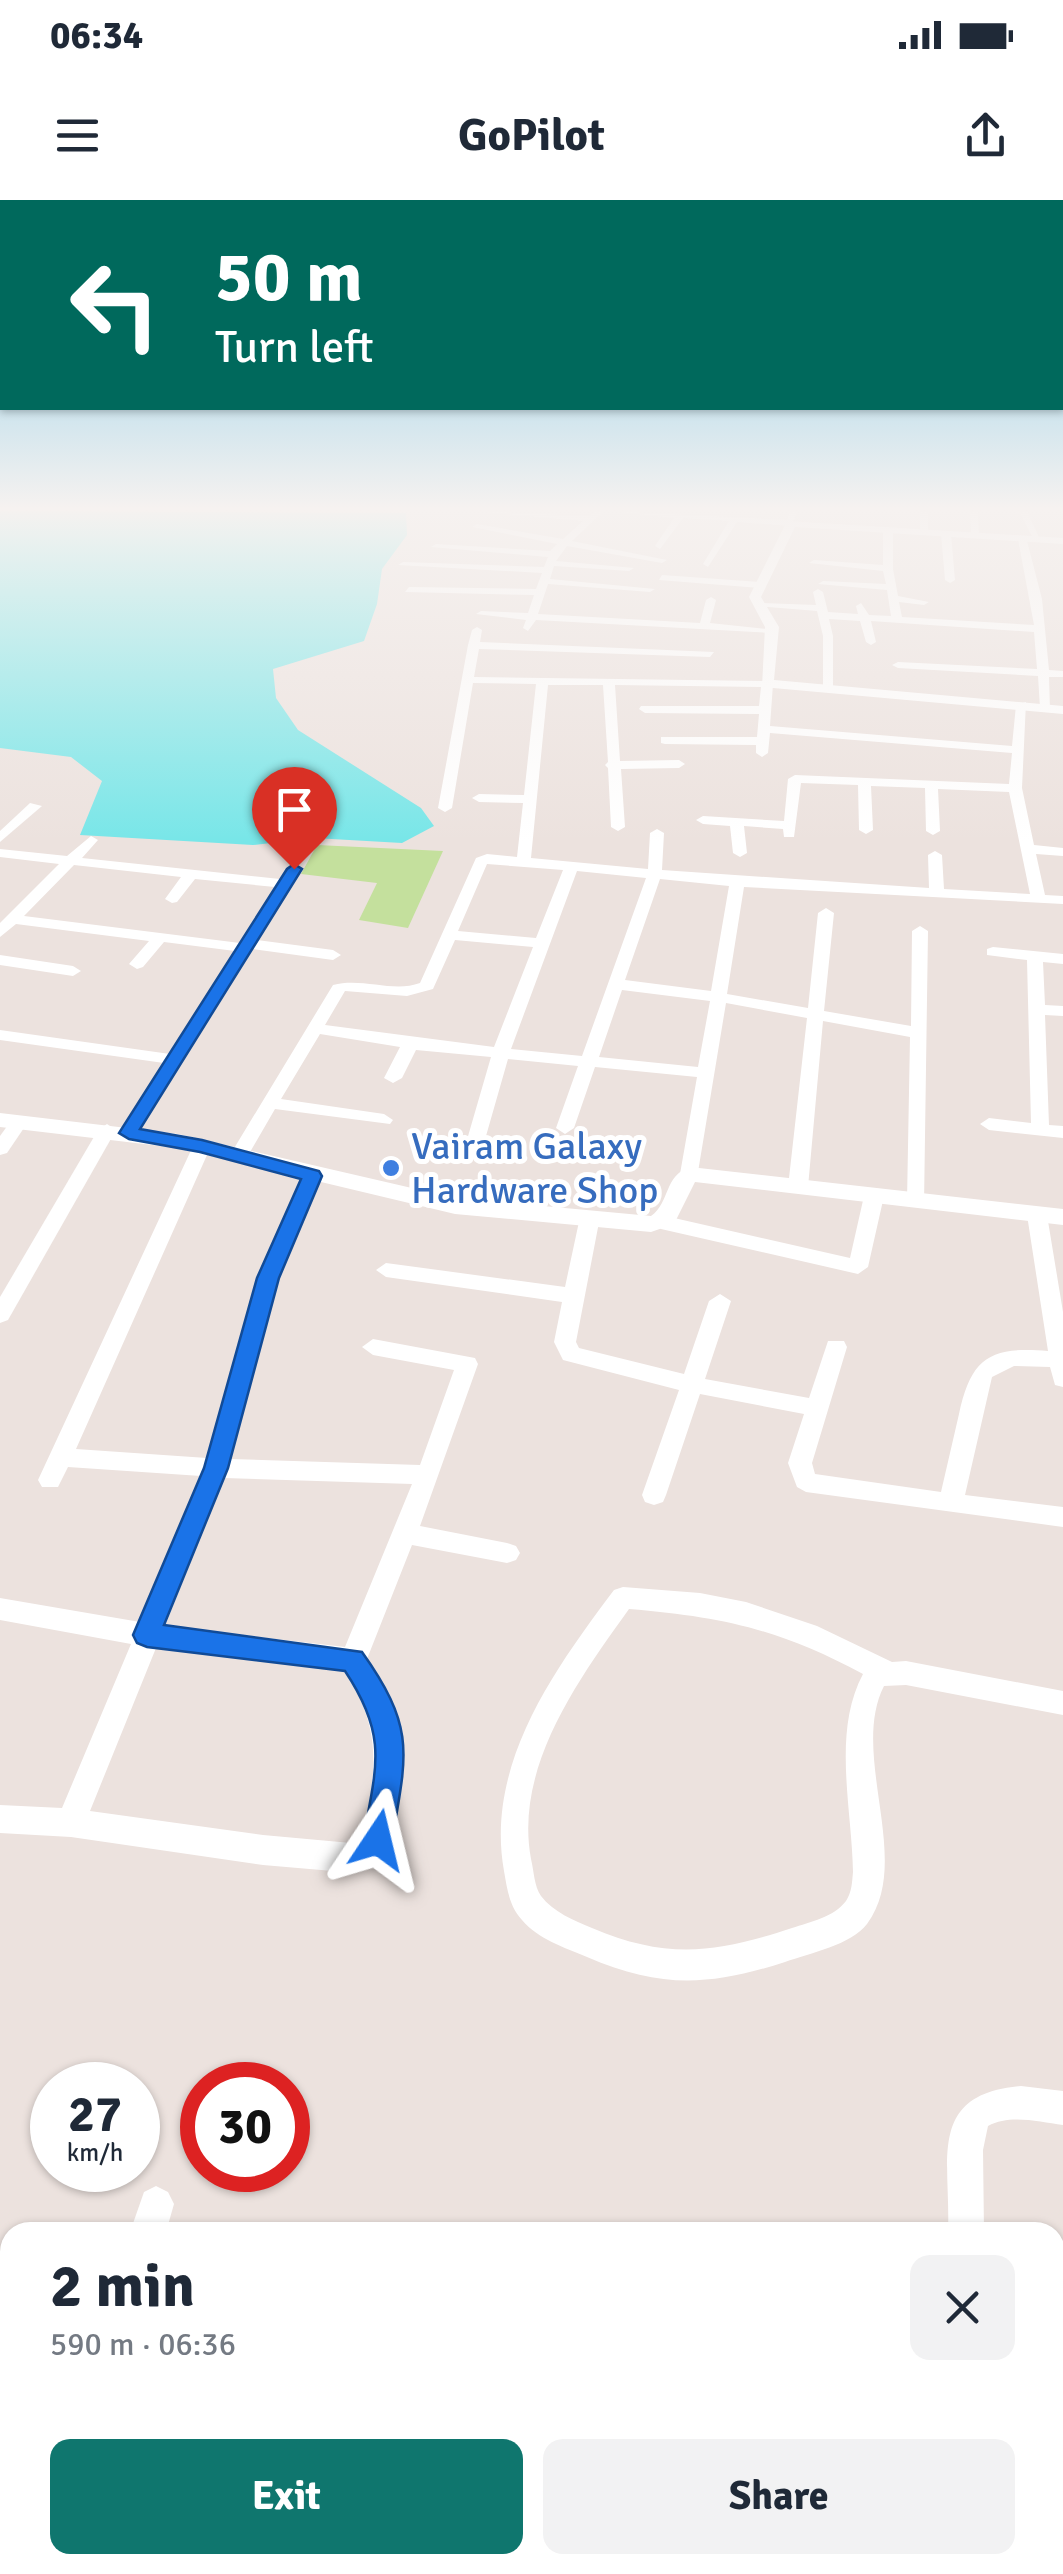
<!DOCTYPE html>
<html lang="en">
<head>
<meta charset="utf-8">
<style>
  body { margin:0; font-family:Signika,sans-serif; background:#f2f2f3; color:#1f2937; height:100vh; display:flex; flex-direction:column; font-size:38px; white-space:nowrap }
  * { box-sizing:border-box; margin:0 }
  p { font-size:32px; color:#747a83 }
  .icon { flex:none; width:55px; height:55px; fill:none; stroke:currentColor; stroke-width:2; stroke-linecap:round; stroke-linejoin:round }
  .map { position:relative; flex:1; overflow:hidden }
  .panel { position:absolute; left:0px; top:2022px; width:1065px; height:352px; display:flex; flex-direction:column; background:#fff; border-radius:30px 30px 0 0; box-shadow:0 2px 8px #0004 }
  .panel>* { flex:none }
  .hud { position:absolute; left:0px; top:0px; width:1065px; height:210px; box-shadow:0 2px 8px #0004; background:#00695c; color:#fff; overflow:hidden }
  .speed { position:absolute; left:30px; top:1862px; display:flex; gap:20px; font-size:50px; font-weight:700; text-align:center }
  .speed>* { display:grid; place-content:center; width:130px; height:130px; border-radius:50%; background:#fff; box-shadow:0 2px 8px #0004; line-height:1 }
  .speed small { font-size:25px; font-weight:400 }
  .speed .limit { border:15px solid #d22; background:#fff; color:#111 }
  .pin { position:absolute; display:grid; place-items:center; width:85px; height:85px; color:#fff; margin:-102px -42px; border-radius:50% 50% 50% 0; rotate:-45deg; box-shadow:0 0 10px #0007 }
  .pin .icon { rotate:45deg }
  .me { position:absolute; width:110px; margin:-55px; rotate:10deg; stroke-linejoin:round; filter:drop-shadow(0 0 8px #0008) }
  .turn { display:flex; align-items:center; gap:35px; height:210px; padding:0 50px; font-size:45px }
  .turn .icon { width:130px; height:130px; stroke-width:2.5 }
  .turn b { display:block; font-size:70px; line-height:85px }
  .round { display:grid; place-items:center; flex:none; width:105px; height:105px; border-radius:20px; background:#f2f2f3 }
  .headline { display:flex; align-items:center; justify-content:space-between; height:170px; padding:0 50px }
  h1 { font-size:60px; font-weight:800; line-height:75px }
  .cta { display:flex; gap:20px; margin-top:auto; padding:20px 50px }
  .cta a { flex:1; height:115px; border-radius:20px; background:#0f766e; color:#fff; font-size:40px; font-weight:800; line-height:115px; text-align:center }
  .cta a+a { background:#f2f2f3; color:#1f2937 }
  .status { display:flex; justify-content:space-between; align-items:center; height:70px; padding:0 50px; background:#fff; direction:ltr }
  .status svg { height:28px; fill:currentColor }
  header { display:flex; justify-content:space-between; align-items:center; height:130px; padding:0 50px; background:#fff; font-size:45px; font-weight:800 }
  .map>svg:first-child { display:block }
  .green { fill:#c4e09d }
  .water { fill:#77e6e8 }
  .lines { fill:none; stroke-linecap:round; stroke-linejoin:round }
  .minor { fill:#fff; fill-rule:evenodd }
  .tertiary { fill:#fff; fill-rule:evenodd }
  .route { fill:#1a73e8; stroke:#114b97; stroke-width:2.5 }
  .shop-dot { fill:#3f7fe0; stroke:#fff; stroke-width:4 }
  .labels { text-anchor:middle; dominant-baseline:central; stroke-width:10; stroke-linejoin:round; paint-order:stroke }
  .shop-label { font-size:38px; fill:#366cbe; stroke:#fff; text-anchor:start }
</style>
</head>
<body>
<div class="status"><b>06:34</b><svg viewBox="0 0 49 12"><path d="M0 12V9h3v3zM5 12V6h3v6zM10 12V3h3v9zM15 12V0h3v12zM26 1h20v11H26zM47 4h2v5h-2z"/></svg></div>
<header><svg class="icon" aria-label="menu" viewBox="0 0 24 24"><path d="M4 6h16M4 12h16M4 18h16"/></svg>GoPilot<svg class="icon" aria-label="share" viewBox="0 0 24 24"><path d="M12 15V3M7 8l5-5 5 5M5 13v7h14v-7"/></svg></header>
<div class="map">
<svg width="1063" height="2374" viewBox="0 0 1063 2374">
  <rect width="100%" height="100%" fill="#ece2de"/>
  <!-- green -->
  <path class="green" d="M317 645 443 651 408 728 359 720 377 683 301 674Z"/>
  <!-- water -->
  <path class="water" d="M0 311 406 313 407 335 382 369 377 404 364 441 273 469 276 498 298 530 421 608 434 626 402 643 314 638 253 645 80 635 102 581 71 557 0 548Z"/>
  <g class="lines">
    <!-- minor -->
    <g class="minor">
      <path d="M472 311 589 316 595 311H604L572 341 667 360 662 363 567 346 556 361 634 368 629 371 554 366 550 379 655 389 650 392 548 384 538 414 700 423 706 400 711 397 716 400 710 423 777 430 772 433 536 420 528 431 523 428 526 420 476 414 481 411 528 413 534 395 405 392 409 387 536 389 542 373 398 365 403 362 544 367 548 357 431 347 436 344 550 351 557 344 472 327 477 324 563 339 583 321Z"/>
      <path d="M609 311 787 320 790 311H798L791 326 737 322 708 367 703 364 729 321 683 318 660 349 655 346 674 318Z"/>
      <path d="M920 311H928V334L920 332Z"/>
      <path d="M970 311H978L979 338 971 336Z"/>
      <path d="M1019 311H1027L1041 342H1035Z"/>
      <path d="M888 327 893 330V369L898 396 929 402 924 405 899 402 902 417 1034 425 1018 339 1026 337 1042 399 1049 470 1063 471V477H1049L1050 511 1040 508 1038 476 898 468 892 465 898 462 1037 469 1034 432 871 421 876 442 871 445 866 442 860 421 829 419 833 436V489L823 491V436L817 411 755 406 760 403 816 405 813 392 818 389 823 392 828 412 858 414 856 406 861 403 869 415 891 416 887 390 818 384 823 381 886 384 883 371 809 363 814 360 883 365V330Z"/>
      <path d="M946 331 951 334 955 380 950 383 945 380 941 334Z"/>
      <path d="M662 375 760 382 765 385 760 388 659 380Z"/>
      <path d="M477 427 482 430 480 442 714 452 710 457 479 449 474 477 767 481 773 484 770 526 1012 546 1016 505 1026 502 1022 588 1034 645 1063 648V656L1036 654 1045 695 1063 696V704L744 687 727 794 808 808 818 713 826 708 834 713 824 811 911 826 912 731 920 726 928 731 924 1005H910L907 1001 910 837 823 821 808 987 798 993 788 987 807 818 726 803 697 978H683L680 974 697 877 595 867 574 928 565 934 556 928 578 866 508 859 482 950 473 956 464 950 491 857 416 850 402 878 393 883 384 878 400 847 320 834 281 899 384 914 393 920 390 924 275 909 246 959H232L230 955 333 785C362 777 393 793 420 783L476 658 487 654 517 657 523 603 479 602 472 598 479 594 524 595 536 484 473 483 452 608 445 612 438 608 468 445 472 430ZM548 485H603L608 562 605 565 608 568 611 627 618 631 625 627 621 569 679 568 685 564 679 560 620 561 615 485 761 487 759 506H641L639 509 645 513 759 514 757 537H661V543L665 544 756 545V553L762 557 768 553 770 533 1012 553 1009 584 795 575 788 579 784 621 703 616 696 620 703 624 730 626 733 653 740 657 747 653 744 626 783 629 784 637H794L801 583 858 585 859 630 866 634 873 630 871 586 925 588 926 631 933 635 940 631 938 589 1009 592 1030 694 944 689 942 655 935 651 928 655 929 688 662 670 664 633 657 629 650 633 648 669 531 658ZM487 664 563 670 536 738 458 731ZM577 671 646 678 582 856 511 849ZM660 679 729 686 711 791 625 780ZM455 740 533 747 494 847 325 825 345 791 407 796 433 789ZM622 790 710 801 698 867 599 857Z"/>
      <path d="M30 603 42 606 0 642V631Z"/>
      <path d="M91 636 98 640 82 658 280 679 289 666H299L301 669 257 740 333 750 341 755 333 760 253 749 138 933 129 939 120 933 164 863 0 840V830L170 854 235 751 164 742 143 767 137 769 129 764 149 741 16 724 0 737V723L59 664 0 657V649L67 656ZM74 665 181 677 165 699 172 703 177 702 195 679 275 687 240 743 24 716Z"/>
      <path d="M993 747 1063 754V764L1043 762 1045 805 1063 806V816L1045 815 1049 925 1063 926V938L989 930 980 924 989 918 1031 923 1027 760 987 755V749Z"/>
      <path d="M0 755 73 766 81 771 73 776 0 765Z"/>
      <path d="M19 916 28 922 7 953 0 955V936L13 918Z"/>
      <path d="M107 924 116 930 8 1120 0 1123V1097L98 930Z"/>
      <path d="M202 940 211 946 76 1249 207 1258 258 1078 303 976 313 970 323 976 278 1078 230 1259 420 1265 454 1170 373 1155 362 1147 373 1139 475 1158 478 1164 420 1326 507 1343 516 1346 520 1353 516 1360 507 1363 412 1345 367 1459C410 1525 405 1566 393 1640L388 1650 356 1673 263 1665 71 1637 0 1633V1605L62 1608 131 1444 0 1420V1398L140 1422 201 1276 68 1267 58 1287H42L38 1280 193 946ZM224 1278 412 1284 345 1447 165 1426ZM156 1448 345 1471C382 1530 376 1566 365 1632L351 1643 263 1635 90 1611Z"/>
      <path d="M874 990 884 996 868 1067 858 1074 661 1029 651 1022 661 1015 850 1058 864 996Z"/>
      <path d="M1037 1009 1047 1015 1063 1112V1187L1055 1185 1050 1167 1014 1166 992 1177 965 1295 1063 1307V1327L806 1292 797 1287 788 1263 804 1214 700 1194 666 1295 663 1302 654 1305 645 1302 642 1295 679 1190 563 1160 554 1142 562 1102 386 1077 376 1070 386 1063 565 1087 580 1017 583 1012H597L600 1017 576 1142 579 1148 684 1174 709 1101 720 1094 731 1101 705 1179 809 1198 828 1141H844L847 1147 812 1263 815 1274 941 1292C947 1266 953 1240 959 1214 971 1158 990 1146 1048 1151L1027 1015Z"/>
      <path d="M623 1387 700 1393 746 1402 817 1426 892 1462 906 1461 1063 1491V1515L906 1485 884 1486C849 1555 914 1661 867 1724 851 1745 810 1753 785 1762 710 1786 661 1789 587 1757 565 1748 538 1739 522 1720 509 1706 507 1688 504 1671 485 1565 554 1470 614 1390ZM629 1409C723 1417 779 1429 863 1474 832 1532 852 1608 853 1672 852 1682 852 1692 846 1701 834 1717 810 1722 792 1728 717 1753 667 1760 592 1728 575 1721 553 1712 541 1696 534 1686 534 1671 531 1659 514 1567 579 1479 629 1409Z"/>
      <path d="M1021 1886 1063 1891V1925C1039 1922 1010 1914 988 1926L983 1950 984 2032H948C951 1960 926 1894 1021 1886Z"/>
      <path d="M156 1986 168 1992 174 2004 166 2032H130L144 1992Z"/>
      <path d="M0 2092 10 2094V2130L0 2128Z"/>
      <path d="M26 2365H66L65 2374H23Z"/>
      <path d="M317 2365H357V2374H315Z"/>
      <path d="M479 2365H519V2374H477Z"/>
      <path d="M891 2365H931L934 2374H892Z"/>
    </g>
    <!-- tertiary -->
    <g class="tertiary">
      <path d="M787 321 1063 338V344L795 327 761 397 779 427 774 480 1063 506V514L762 487 765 427 749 397Z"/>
      <path d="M0 913 178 934 455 998 651 1016C670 1003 664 975 690 967L1063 1009V1025L695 982 674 1024 651 1032 455 1014 178 948 0 927Z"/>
    </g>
  </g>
  <!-- sky -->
  <linearGradient id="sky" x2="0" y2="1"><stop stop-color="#7bc8e8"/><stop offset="0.48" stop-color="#f6f2f0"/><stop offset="1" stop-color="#f6f2f0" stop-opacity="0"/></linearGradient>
  <rect width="1063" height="643" fill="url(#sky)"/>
  <!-- route -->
  <path class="route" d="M294 664 302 669 140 929 202 940 319 971 322 976 279 1078 228 1268 164 1425 362 1452C416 1528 407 1553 392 1640L388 1651 378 1655 367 1651 363 1640C376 1567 389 1537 345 1471L147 1447 137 1443 133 1435 204 1268 257 1078 301 979 200 952 129 939 119 933 287 669Z"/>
  <!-- markers -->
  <circle class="shop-dot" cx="391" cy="968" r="10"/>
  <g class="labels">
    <!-- shop labels -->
    <g class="shop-label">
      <text x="411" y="946">Vairam Galaxy<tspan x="411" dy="44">Hardware Shop</tspan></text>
    </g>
  </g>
</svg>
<div class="speed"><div>27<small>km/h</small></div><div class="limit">30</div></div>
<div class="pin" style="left:294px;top:669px;background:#d93025"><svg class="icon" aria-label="arrive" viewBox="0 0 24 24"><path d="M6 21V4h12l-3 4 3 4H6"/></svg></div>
<svg class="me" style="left:378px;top:1640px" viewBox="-20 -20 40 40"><path d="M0-17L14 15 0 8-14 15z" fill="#1a73e8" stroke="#fff" stroke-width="4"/></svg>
<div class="hud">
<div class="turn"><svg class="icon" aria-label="left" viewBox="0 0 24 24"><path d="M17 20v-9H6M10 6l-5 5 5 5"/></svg><div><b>50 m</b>Turn left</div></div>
</div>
<section class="panel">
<div class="headline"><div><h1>2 min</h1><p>590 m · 06:36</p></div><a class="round"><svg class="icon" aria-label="close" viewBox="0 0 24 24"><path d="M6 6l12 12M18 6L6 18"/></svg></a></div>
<div class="cta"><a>Exit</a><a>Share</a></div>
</section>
</div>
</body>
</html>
